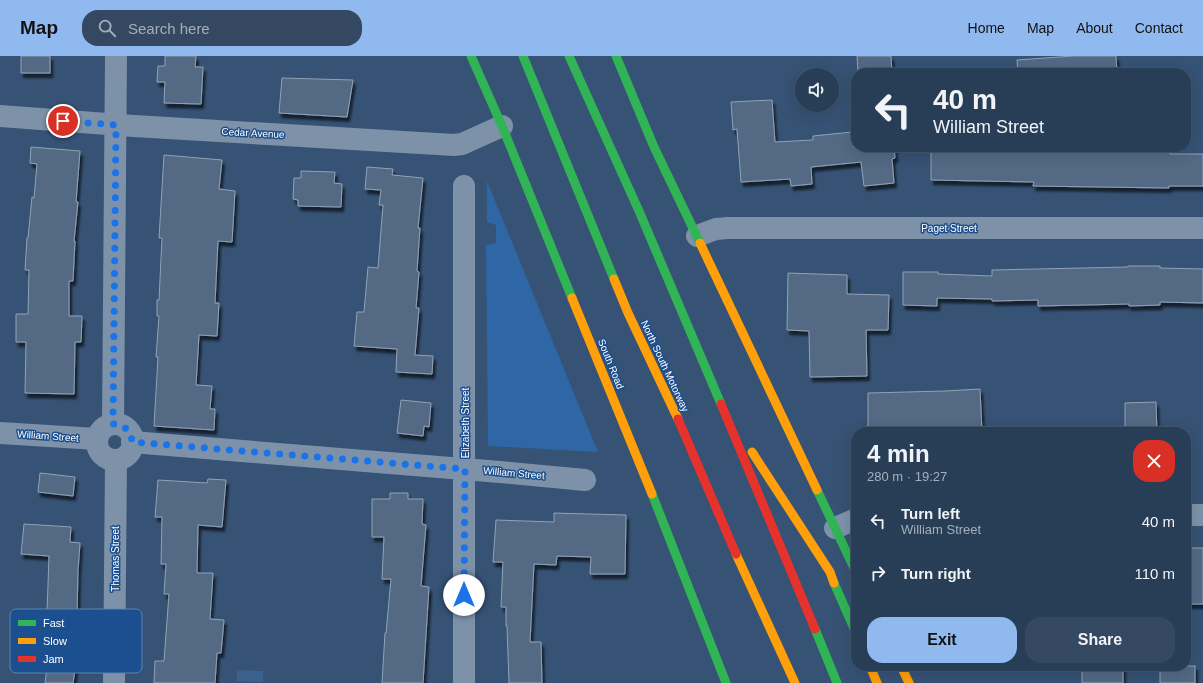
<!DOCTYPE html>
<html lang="en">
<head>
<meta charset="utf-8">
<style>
  body { margin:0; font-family:Helvetica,sans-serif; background:#344961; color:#f1f3f6; height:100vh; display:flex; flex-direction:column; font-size:15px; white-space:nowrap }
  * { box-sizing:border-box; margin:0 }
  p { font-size:13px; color:#a5aeba }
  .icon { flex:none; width:22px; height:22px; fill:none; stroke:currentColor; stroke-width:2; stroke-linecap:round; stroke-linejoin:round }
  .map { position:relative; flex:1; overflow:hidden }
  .details { position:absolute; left:851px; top:371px; width:340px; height:244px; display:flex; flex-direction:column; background:#283e57; border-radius:16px; box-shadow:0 4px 16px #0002,0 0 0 1px #44576d }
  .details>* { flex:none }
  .banner { position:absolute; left:851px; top:12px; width:340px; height:84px; border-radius:16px; box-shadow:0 4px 16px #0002,0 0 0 1px #44576d; background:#283e57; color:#f1f3f6; overflow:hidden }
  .tools { position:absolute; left:795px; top:12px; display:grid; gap:8px }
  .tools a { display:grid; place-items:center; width:44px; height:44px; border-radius:50%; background:#283e57; box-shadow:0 4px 16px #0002,0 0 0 1px #44576d; font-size:20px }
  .pin { position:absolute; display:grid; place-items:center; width:34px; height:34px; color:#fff; margin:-17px; border:2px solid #fff; border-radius:50%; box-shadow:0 1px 4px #0007 }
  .me { position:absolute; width:44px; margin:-22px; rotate:0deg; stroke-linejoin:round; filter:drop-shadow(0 0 3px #0008) }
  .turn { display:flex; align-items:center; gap:14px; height:84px; padding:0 16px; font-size:18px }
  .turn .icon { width:52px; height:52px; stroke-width:2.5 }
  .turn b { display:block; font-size:28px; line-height:34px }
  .round { display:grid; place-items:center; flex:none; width:42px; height:42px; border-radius:16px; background:#344961 }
  .head { display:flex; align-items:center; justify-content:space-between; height:68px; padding:0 16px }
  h1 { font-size:24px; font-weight:600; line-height:30px }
  .action { display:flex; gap:8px; margin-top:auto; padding:8px 16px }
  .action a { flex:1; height:46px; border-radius:16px; background:#90b9f0; color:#111; font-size:16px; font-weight:600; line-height:46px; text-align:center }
  .action a+a { background:#344961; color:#f1f3f6 }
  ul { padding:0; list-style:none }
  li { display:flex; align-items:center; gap:12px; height:52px; padding:0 16px }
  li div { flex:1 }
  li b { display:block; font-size:15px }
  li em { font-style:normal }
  header { display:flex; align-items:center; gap:24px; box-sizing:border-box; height:56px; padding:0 20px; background:#90b9f0; color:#111 }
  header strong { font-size:19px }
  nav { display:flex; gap:22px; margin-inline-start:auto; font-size:14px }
  .search { width:280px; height:36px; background:#344961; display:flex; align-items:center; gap:10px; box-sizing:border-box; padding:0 14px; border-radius:16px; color:#a5aeba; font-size:15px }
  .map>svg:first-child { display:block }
  .green { fill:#2f66a5 }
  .water { fill:#3b618d }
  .building { fill:#526984; stroke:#92a2b6; filter:url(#shadow) }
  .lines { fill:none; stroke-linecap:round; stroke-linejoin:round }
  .street { stroke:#7d92a8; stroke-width:22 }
  .fast { stroke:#30b455; stroke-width:9 }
  .slow { stroke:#ff9f0a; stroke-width:9 }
  .jam { stroke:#e5322d; stroke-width:9 }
  .route { stroke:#1a73e8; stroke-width:7; stroke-dasharray:0 12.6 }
  .labels { text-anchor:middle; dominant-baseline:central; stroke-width:3; stroke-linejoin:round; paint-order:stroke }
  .street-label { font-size:10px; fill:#fff; stroke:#1b4f8f }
  .key { fill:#1b4f8f; stroke:#5f84b1; stroke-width:1 }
  .key-label { font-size:11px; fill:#fff }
</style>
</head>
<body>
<header>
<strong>Map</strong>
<div class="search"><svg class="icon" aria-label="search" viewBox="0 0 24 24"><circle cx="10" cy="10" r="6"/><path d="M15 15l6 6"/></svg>Search here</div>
<nav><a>Home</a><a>Map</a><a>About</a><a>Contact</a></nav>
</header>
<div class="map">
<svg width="1203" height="627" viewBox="0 0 1203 627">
  <defs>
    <filter id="shadow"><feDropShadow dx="2.5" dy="4.5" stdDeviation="1" flood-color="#0009"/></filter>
  </defs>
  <rect width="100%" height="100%" fill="#365274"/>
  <!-- green -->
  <path class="green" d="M487 125 598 396 488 390 486 189 496 187V169L487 166Z"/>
  <!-- water -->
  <path class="water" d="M237 614 263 615V626L237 625Z"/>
  <!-- building -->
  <g class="building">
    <rect x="21" y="0" width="29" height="17"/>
    <path d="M165 0H196L195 11H203L201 48 164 47 165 26H157L158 10H165Z"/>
    <path d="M857 0H891L892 17H858Z"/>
    <path d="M1073 0H1116L1117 17H1018L1017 4Z"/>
    <path d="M282 22 353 24 347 61 279 57Z"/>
    <path d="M772 44 775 86 813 84V80L852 76 854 91H894L895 102 892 103 894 127 864 130 861 106 811 111 812 128 791 130 790 123 741 126 737 73 733 74 731 46Z"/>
    <path d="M31 91 80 95 76 146H78L74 185H75L73 225H69V260H82L81 286H75L74 338 25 337 26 286H16V258H28L29 214H25L27 182H28L32 141 34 142 37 108 30 107Z"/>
    <path d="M931 91 1034 93V91H1122V94L1170 95V98H1203V130H1169V132L1033 130 1034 126 931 124Z"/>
    <path d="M164 99 222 104 219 133 235 135 232 186 218 185 215 247H219L217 280 199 279 196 329 212 330 210 353H215L214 374 154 370 158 301H156L159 260H157V244H159L162 182H159Z"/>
    <path d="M367 111 393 113 392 119 423 122 418 172H420L417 215 419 216 416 252H419L415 299 433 300 432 318 396 316 397 293 354 290 357 256H364L368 211 378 212 383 149H379L381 134 365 133Z"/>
    <path d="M301 115 335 116 334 127 342 128 341 151 298 150V144L293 143 294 122H301Z"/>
    <path d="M1128 210H1160V212L1203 213V247L1160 246V249L1129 250V248L1038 250V244L992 245V243L937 242V250L903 249V216H938V218L992 220V214L1128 211Z"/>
    <path d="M788 217 847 219V238L889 239 888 274H866L867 320 810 321 809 275 787 274Z"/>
    <path d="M980 333 982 376H868V337L945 335Z"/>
    <path d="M401 344 431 347 429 371 424 370 423 380 397 377Z"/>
    <path d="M1156 346 1157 376H1125V347Z"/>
    <path d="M40 417 75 421 73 440 38 436Z"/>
    <path d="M208 423 226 424 222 471 198 469 197 517H213L210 563 224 564 221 597H217L215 627H154L155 605H164L169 538H164L166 508H161L162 461H155L158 424 207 427Z"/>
    <path d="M390 437H408V443H423L422 468 426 469 421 530 429 531 423 627H382L385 577H386L391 523H382L384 481H372V443H390Z"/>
    <path d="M554 457 626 459 625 518H590L591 501 557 500 556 509 534 508 530 586H541L542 627H509L507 570H506V551H501L503 506H493L496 464 554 466Z"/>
    <path d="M24 468 71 471 70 486 80 487 78 515 77 559H80L79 576H73L71 607H76L73 627H45L50 590 16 588 17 555 47 557 49 500 21 498Z"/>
    <rect x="1187" y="492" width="16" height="56"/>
    <rect x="1082" y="610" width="41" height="17"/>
    <rect x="1160" y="610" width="35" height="17"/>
  </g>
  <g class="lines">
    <!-- street -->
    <g class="street">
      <path d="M0 60 134 70 454 89 462 88 502 70"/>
      <path d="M464 130V627"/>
      <path d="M697 180 716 173 728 172H1203"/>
      <path d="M113 368 116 0"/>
      <circle cx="115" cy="386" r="18"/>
      <path d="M0 377 97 383"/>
      <path d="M132 386 500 416 585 424"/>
      <path d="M1186 459H1203"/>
      <path d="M835 472 856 463"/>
      <path d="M114 627 116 404"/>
    </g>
    <!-- fast -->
    <g class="fast">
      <path d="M471 0 502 70 572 242"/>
      <path d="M523 0 614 223"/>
      <path d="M569 0 639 155 721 348"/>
      <path d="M616 0 654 91 700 187"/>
      <path d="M817 434 856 516"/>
      <path d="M652 438 726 627"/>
      <path d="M834 527 856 577"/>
      <path d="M815 573 837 627"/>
    </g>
    <!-- slow -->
    <g class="slow">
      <path d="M700 187 817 434"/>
      <path d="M614 223 628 257 678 363"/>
      <path d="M572 242 652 438"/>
      <path d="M752 396 830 516 834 527"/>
      <path d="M736 498 795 627"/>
      <path d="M870 610 877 627"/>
      <path d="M901 610 909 627"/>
    </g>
    <!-- jam -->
    <g class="jam">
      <path d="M721 348 815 573"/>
      <path d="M678 363 736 498"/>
    </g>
  </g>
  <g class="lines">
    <!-- route -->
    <path class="route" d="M63 65 116 69 113 368C125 369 131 375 132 386L465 413 464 539"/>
  </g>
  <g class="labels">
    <!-- street labels -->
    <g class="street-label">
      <text transform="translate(253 77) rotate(3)">Cedar Avenue</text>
      <text x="949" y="172">Paget Street</text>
      <text transform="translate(611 308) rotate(68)">South Road</text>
      <text transform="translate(665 310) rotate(65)">North South Motorway</text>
      <text transform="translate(465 367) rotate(-90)">Elizabeth Street</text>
      <text transform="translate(48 380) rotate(4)">William Street</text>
      <text transform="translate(514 417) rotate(5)">William Street</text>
      <text transform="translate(115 503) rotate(-90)">Thomas Street</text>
    </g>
  </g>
  <!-- legend -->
  <rect x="10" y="553" width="132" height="64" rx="6" class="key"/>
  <rect x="18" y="564" width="18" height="6" fill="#30b455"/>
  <rect x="18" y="582" width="18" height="6" fill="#ff9f0a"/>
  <rect x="18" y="600" width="18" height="6" fill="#e5322d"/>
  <g class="key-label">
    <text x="43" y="571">Fast</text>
    <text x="43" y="589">Slow</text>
    <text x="43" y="607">Jam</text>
  </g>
</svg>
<div class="tools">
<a><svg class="icon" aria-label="sound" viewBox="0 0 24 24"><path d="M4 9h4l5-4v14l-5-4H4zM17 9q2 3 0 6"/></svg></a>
</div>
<div class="pin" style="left:63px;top:65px;background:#d93025"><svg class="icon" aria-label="arrive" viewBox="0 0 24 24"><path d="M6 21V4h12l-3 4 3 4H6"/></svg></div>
<svg class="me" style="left:464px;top:539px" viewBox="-20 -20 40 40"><circle r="19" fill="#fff"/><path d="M0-13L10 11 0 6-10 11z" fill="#1a73e8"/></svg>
<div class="banner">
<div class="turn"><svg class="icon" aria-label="left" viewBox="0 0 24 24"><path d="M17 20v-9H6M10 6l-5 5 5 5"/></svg><div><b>40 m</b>William Street</div></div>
</div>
<section class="details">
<div class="head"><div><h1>4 min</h1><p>280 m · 19:27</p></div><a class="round" style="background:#d93025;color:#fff"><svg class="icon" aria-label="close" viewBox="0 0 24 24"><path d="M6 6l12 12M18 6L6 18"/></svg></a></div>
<ul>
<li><svg class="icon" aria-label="left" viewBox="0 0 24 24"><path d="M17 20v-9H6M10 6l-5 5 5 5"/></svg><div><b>Turn left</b><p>William Street</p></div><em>40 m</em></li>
<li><svg class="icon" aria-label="right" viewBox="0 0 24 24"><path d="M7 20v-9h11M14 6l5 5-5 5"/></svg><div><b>Turn right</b></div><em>110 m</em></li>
</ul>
<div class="action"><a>Exit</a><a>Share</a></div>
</section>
</div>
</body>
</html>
